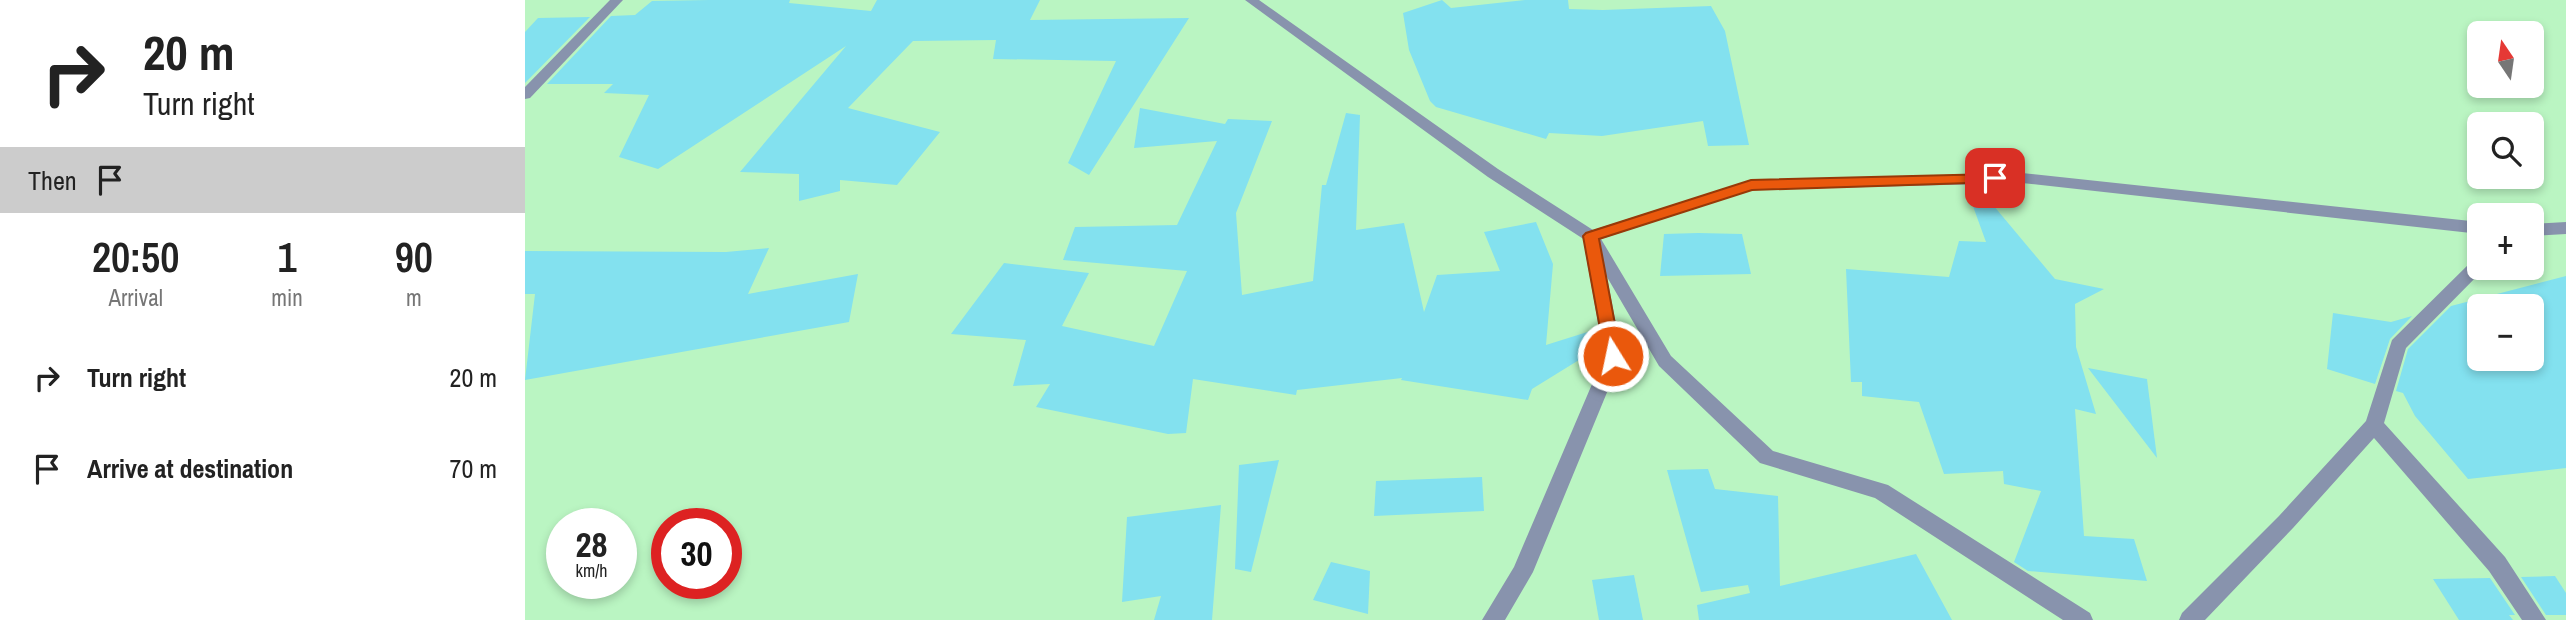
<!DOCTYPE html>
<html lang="en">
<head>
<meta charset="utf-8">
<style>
  body { margin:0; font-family:"Archivo Narrow",sans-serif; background:#f6f6f6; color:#222; height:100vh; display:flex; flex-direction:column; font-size:26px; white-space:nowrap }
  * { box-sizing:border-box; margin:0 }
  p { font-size:23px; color:#767676 }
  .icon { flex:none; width:38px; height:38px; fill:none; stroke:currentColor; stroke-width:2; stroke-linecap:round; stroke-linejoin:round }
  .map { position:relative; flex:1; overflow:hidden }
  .sheet { display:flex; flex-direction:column; background:#fff; width:525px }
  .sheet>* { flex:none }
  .top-card { background:#fff; color:#222; overflow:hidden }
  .needle { width:46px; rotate:347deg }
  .tools { position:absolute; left:1942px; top:21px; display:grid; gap:14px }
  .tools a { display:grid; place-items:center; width:77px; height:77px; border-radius:10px; background:#fff; box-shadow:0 4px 10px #0003; font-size:35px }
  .speed { position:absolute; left:21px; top:508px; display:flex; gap:14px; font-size:35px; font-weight:700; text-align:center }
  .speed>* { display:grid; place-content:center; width:91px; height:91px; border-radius:50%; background:#fff; box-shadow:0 4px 10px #0003; line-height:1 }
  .speed small { font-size:18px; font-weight:400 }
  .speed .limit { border:10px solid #d22; background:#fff; color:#111 }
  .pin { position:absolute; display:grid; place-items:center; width:60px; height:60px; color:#fff; margin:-30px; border-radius:14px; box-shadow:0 4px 10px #0006 }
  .me { position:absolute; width:77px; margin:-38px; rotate:350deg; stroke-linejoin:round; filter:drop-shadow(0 0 5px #0008) }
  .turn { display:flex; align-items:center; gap:24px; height:147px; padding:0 28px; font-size:32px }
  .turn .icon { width:91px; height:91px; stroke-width:2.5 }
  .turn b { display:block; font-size:49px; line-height:60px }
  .then { display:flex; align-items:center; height:66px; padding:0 28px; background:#0003; gap:14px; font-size:26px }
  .eta { display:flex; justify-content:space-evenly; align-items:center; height:119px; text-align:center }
  .eta b { font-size:42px; font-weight:600; line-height:49px }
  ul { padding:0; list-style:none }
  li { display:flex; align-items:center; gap:21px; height:91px; padding:0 28px }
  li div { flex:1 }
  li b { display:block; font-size:26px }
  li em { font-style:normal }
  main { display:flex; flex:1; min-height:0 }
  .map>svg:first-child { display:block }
  .building { fill:#83e1ef; fill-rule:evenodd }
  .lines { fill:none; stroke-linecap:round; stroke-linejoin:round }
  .minor { fill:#8893ad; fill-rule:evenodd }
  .route { fill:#ea580c; stroke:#983908; stroke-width:2 }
</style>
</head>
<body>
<main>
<section class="sheet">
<div class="top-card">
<div class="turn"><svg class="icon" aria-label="right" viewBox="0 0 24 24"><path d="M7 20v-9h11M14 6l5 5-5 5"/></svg><div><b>20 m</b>Turn right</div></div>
<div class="then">Then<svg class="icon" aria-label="arrive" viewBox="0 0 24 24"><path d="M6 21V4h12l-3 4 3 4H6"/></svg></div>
</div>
<div class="eta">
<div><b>20:50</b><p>Arrival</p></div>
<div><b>1</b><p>min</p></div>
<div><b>90</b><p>m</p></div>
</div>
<ul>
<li><svg class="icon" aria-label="right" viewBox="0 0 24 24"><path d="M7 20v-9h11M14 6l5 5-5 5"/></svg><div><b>Turn right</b></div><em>20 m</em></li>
<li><svg class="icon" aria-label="arrive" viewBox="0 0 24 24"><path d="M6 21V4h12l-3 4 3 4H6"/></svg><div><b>Arrive at destination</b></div><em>70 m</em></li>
</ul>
</section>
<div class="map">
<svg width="2041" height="620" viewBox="0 0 2041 620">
  <rect width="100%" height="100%" fill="#baf5c2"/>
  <!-- building -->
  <g class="building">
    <path d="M184 0H265L264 3 346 11 352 0H515L505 20 664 18 564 175 543 163 591 61 468 59 471 40 388 41 323 108 415 132 372 185 315 180V191L274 201V174L215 172 321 46 133 169 94 157 124 95 79 93 88 84H22L86 16 110 15 127 1Z"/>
    <path d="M917 0 926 8 1000 0H1043L1044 9 1078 10 1186 6 1200 31 1224 145 1183 146 1178 121 1077 136 1024 133 1021 139 911 107 905 101 884 50 878 13Z"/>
    <path d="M65 17 0 83V32L13 18Z"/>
    <path d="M615 108 700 124 703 119 747 121 711 213 717 295 788 281 797 185H801L821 113 835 115 831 230 879 223 899 312 912 275 975 271 959 232 1011 222 1028 264 1021 345 1072 329 1075 347 1007 389 1003 400 876 380 877 378 772 390 771 395 668 379 661 433 643 434 511 407 525 384 488 386 501 340 426 334 479 263 564 273 537 326 629 346 662 271 538 260 550 227 652 225 692 141 609 148Z"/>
    <path d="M1441 187H1453L1530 279 1579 289 1550 304 1551 347 1571 414 1550 409 1559 536 1609 539 1622 581 1503 571 1489 562 1516 491 1479 484 1478 471 1419 474 1394 402 1337 396V382H1326L1321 269 1424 277 1434 241 1461 242Z"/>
    <path d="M1173 233 1217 234 1226 274 1135 276 1139 234Z"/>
    <path d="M244 248 223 294 333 274 324 322 0 380 10 294H0V251L201 252Z"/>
    <path d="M2041 276V468L1943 479 1890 416 1878 393 1871 391 1883 349 1926 306ZM1955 306H2007V359H1955Z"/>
    <path d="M1808 313 1866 322 1887 316 1865 339 1850 384 1802 369Z"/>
    <path d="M1563 368 1622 379 1632 458Z"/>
    <path d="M754 460 726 572 710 569 714 465Z"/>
    <path d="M1183 469 1190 489 1253 496 1255 586 1391 554 1427 620H1174L1172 605 1225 593 1223 585 1176 592 1142 470Z"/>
    <path d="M957 477 959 511 849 516 851 481Z"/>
    <path d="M696 505 687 620H629L636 596 597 602 602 517Z"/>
    <path d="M806 562 845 571 843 614 788 600Z"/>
    <path d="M1109 575 1118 620H1074L1067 580Z"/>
    <path d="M2030 576 2041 593V615H2021L1996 577Z"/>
    <path d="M1965 578 1990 615H1984L1988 620H1934L1908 579Z"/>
  </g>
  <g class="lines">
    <!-- minor -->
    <g class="minor">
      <path d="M85 0H98L5 98 0 99V87Z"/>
      <path d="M720 0H734L973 169 1068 230 1226 180 1497 173 1955 222V234L1497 183 1227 190 1076 239 1146 356 1248 451 1363 485 1565 613 1568 620H1538L1350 498 1235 463 1134 366 1082 277 1097 356 1008 572 980 620H957L989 567 1079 356 1060 250 1063 246 1060 240 963 177Z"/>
      <path d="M2041 222V234L2007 236V224Z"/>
      <path d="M1955 257V268H1960L1881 348 1859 423 1980 557 2021 620H1997L1964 571 1849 438 1768 528 1680 620H1654L1657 613 1754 516 1841 421 1867 340 1949 259Z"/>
    </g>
  </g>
  <!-- route -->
  <path class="route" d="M1470 174 1475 175V182L1227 190 1074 239 1096 356 1088 363 1080 356 1058 236 1061 233 1226 180Z"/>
</svg>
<div class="tools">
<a><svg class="needle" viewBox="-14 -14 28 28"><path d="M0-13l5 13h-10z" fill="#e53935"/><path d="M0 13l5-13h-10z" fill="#767676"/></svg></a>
<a><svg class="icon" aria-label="search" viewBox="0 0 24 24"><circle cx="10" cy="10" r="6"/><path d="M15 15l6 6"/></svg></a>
<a>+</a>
<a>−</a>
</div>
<div class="speed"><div>28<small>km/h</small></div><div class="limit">30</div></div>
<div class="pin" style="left:1470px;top:178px;background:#d93025"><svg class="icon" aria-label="arrive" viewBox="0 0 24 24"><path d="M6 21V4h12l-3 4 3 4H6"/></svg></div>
<svg class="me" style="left:1088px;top:356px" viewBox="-20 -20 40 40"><circle r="17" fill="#ea580c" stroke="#fff" stroke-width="3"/><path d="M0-11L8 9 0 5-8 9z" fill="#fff"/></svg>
</div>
</main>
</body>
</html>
